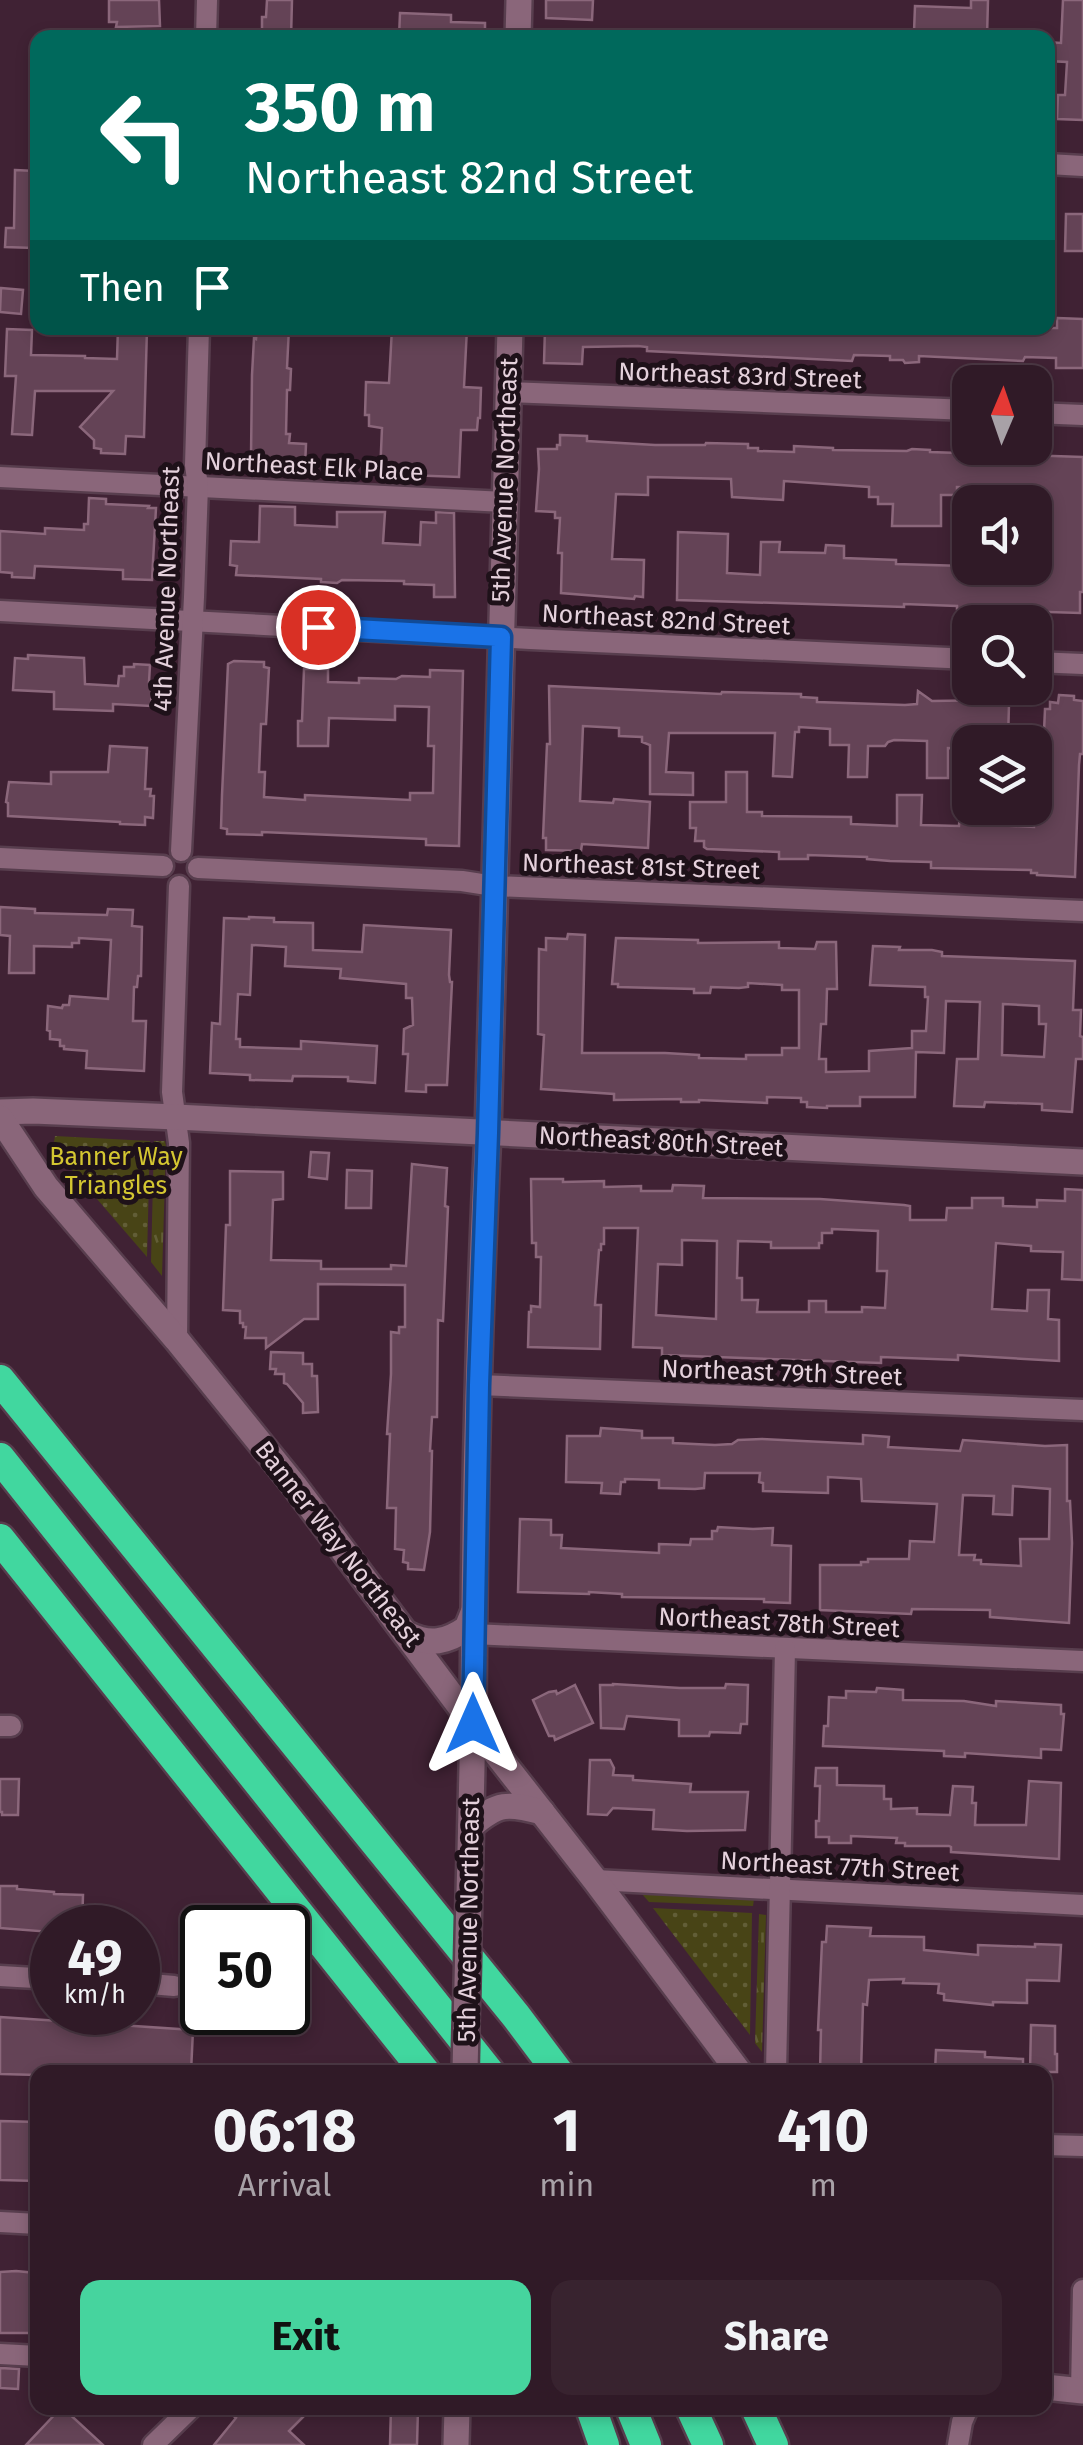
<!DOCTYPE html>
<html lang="en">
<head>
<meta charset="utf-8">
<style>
  body { margin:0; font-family:"Fira Sans",sans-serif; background:#38232f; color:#f1f3f6; height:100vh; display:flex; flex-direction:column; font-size:38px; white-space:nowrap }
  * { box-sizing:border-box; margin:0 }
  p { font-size:32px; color:#a8a1a7 }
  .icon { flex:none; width:55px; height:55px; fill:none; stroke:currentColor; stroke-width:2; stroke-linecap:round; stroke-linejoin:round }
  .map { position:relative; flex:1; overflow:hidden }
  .side { position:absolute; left:30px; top:2065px; width:1022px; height:350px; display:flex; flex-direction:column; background:#301a27; border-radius:20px; box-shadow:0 5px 15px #0003,0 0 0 2px #4b3844 }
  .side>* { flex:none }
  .guide { position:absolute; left:30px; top:30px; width:1025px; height:305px; border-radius:20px; box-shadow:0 5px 15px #0003,0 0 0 2px #4b3844; background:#00695c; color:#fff; overflow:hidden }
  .needle { width:65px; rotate:2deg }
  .tools { position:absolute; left:952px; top:365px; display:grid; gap:20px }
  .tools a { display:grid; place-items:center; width:100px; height:100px; border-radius:20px; background:#301a27; box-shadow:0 5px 15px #0003,0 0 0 2px #4b3844; font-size:50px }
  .speed { position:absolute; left:30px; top:1905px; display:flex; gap:20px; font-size:50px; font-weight:700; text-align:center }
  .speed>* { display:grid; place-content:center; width:130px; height:130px; border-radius:50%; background:#301a27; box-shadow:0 5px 15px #0003,0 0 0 2px #4b3844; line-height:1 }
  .speed small { font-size:25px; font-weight:400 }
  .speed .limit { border:5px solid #111; border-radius:15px; background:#fff; color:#111 }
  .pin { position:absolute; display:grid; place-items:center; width:85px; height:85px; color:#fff; margin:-42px; border:5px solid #fff; border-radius:50%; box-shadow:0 2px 10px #0007 }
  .me { position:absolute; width:110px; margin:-55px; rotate:0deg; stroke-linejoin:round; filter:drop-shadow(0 0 8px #0008) }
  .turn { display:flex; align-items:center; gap:35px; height:210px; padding:0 50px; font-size:45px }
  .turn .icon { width:130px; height:130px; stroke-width:2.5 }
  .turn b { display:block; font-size:70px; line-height:85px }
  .then { display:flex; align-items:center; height:95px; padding:0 50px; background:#0003; gap:20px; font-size:38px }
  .eta { display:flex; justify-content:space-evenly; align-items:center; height:170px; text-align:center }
  .eta b { font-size:60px; font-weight:700; line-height:70px }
  .primary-button { display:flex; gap:20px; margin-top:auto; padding:20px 50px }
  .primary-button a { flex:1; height:115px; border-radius:20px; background:#46d49e; color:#111; font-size:40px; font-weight:700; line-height:115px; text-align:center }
  .primary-button a+a { background:#38232f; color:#f1f3f6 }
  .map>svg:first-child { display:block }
  .grass { fill:url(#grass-tufts) }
  .park { fill:url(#park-dots) }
  .building { fill:#644356; stroke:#8b677b; stroke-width:2.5; fill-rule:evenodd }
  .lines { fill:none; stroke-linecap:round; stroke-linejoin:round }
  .minor-casing { stroke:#583e4e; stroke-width:25 }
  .tertiary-casing { stroke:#583e4e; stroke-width:30 }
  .secondary-casing { stroke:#583e4e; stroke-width:30 }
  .motorway-casing { stroke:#583e4e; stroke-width:35 }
  .minor { stroke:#8a667a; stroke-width:20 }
  .tertiary { stroke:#8a667a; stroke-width:25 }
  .secondary { stroke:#8a667a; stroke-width:25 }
  .motorway { stroke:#41d79f; stroke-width:30 }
  .tertiary-bridge-casing { stroke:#583e4e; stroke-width:30; stroke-linecap:butt }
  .tertiary-bridge { stroke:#8a667a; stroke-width:25 }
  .route-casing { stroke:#114b97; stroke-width:25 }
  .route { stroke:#1a73e8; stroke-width:18 }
  .labels { text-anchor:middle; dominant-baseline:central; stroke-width:10; stroke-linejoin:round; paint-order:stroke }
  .street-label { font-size:25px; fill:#e5d1dc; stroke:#1e1119 }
  .park-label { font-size:25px; fill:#d4c631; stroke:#1e1119 }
</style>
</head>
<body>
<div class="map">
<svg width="1083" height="2445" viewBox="0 0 1083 2445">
  <defs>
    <pattern id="grass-tufts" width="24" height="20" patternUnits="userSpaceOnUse" patternTransform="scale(2.5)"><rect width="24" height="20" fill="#484416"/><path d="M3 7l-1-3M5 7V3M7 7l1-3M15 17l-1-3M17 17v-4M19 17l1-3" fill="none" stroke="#625e37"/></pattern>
    <pattern id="park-dots" width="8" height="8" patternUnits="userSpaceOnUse" patternTransform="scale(2.5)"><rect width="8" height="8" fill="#484416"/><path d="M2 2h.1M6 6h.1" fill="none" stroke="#625e37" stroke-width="1.8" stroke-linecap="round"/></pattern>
  </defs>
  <rect width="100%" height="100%" fill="#402234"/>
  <!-- grass -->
  <g class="grass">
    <path d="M154 1141H165L166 1146 162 1276 151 1262Z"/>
    <path d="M642 1894 748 1898 754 1899 753 1906 649 1902Z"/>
    <path d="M759 1914 766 1915 762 2052 755 2043Z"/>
  </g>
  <!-- park -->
  <g class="park">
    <path d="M55 1136 150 1141 147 1257 53 1148Z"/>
    <path d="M653 1908 752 1913 750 2035Z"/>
  </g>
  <!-- building -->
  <g class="building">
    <path d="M109 0H159L160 26 116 27 117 22H109Z"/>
    <path d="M267 0H292L291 38H262V17H266Z"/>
    <path d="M546 0H593L592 20 546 18Z"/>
    <path d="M971 0H988L987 37H968V33L914 32 915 6 971 8Z"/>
    <path d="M1063 0H1083V120L1057 119 1058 95H1065L1067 62 1048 61V42L1061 43Z"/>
    <path d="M400 13 451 15V22L485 23V38H399Z"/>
    <path d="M15 170 35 171 34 248 5 247 6 228H14Z"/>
    <path d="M1066 214H1083V251H1065Z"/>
    <path d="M1 288 23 290 21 314 0 312Z"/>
    <path d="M1057 318 1083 319V368H1056V358L1025 357 1023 361 919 356V362L905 363 903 360H890V356L854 355 852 361 647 351V347L638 346 583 347 582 364 544 363 545 328H1057Z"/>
    <path d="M118 328H147L144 437 126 436 125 454 101 453V449L94 448V440L80 427 113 391H35L32 435 12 434 16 376H5L7 329 32 330 31 355 85 356V358L117 359Z"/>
    <path d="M257 328H289L287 368 291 369 290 390H287L286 434H290L289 443 306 444 305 467 266 466V464L254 463 255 456H251L252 375 254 338 256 339Z"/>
    <path d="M392 328H467L464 387 481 388 480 418H478L477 430H461L459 477 380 474 382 428 369 426V415H365L366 382 389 383Z"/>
    <path d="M560 435 587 436V441L655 445H705L706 443 748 444V448H758V451L794 452V446L833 448V450L907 451 912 449 930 450V452L1083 457V592H1080V613L957 609V606L904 604V607L677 600 678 532 728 534 727 573 760 575 761 542H780L779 552 825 553 826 545 844 546V558L896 560V564L1035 568V539L1046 540 1047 500H1018L1019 489 957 487V495H941V526H892L893 504H878V497H869V487L784 481 783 500 765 499 732 497 731 479 648 477V495L616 494 612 559 644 560 643 597 635 596 634 599 561 593 562 553H558L560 518H555V512L536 511 539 469 538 449H557V445H560Z"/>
    <path d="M89 498 106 499V504L149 506 148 508H156L152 580 123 579V570L35 566 34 578 12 577V573L0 572V531L45 534V528L84 530V524H88Z"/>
    <path d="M260 506 295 507V525L337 527V512H385L383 543 420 545 421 522 436 523V512L454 513 455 597H434V585L404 584V581L342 580 337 583 321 582V579L236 575 237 566 230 565 231 541 259 542Z"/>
    <path d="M28 655 84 658 85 684 118 686 119 676H124V667H134V664L150 665 149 682H152L151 706 113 704V711L54 709V692L13 690 15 658 28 659Z"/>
    <path d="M234 661 264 662V667L269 668 266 724H261L259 772H265L264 797 305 800V795L410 800V793H433L434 746H428L429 707 395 706V720L329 718 328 746H298V721H302L304 669H328V682L359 683V678L396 679 402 676 430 677V670L463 671 459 846 426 845V839L262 832V835L227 834V829L221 828 222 795 228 664Z"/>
    <path d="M549 686 721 694 722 692 801 694V697L817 698V702L905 705 917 704 918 691 932 701 995 700V703L1009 704 1008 740 1006 742H970V749L948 748V778H927V741L894 740 888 742 885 746H868L867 777H848L849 745H830V729L799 727V732H795L792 777 773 776 775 733H669L666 772 693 773V795L650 794V745L642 742V737L619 736V728L583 726 580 801 613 803 614 799 650 802 648 848 582 844 581 851 546 850V838H543L547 744H550Z"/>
    <path d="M1059 695 1074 696V700L1083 701V754H1080L1079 765 1075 877 1037 875V873H1031V870L931 868V862L890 861 867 859V857L808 855V859H779V852L707 849 704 847V841H695L696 828H690V802H726V772H747V812H762V816L851 817V824L897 826V795H922L921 825 959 826 960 808H978V824L1034 827 1035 809H1039L1040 776H1042L1045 709H1050V702L1058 703Z"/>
    <path d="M110 746 147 748 145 789H151L150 796H154L153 818 145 817V825L120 824V822L8 816V803L6 802 9 782 51 784V772H108Z"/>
    <path d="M0 907 35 909V913L107 915 108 909 133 910 132 926 142 927 141 976H138L137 987H134L133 1021H146L144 1071 86 1068 87 1051 64 1049V1046H60V1040L50 1039V1031L47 1030 48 1006 62 1008 63 1005H69L70 996 108 999 111 940 79 938V943H72V947L34 946V973H9L10 936 0 935Z"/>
    <path d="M249 917 274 918V922L313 923V950L362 952 364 925 451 930 449 975 450 982H452L447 1085H426V1092L406 1091 408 1054H403L404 1029 413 1025 412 998H406V984L340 978 341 969 285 966 286 947 252 945 250 995 238 994 236 1039H240V1047L301 1049V1041L377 1046 375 1083 348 1081V1077L293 1076 292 1081 250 1080V1075L210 1073 212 1023 220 1024 224 918 249 919Z"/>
    <path d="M568 934 585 935 582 1053H665L699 1055V1058L746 1059V1055H782V1048H799V990H782V985L748 983V987L739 988 711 987 710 993H694V989L618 987V984H612L616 938 698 940V943L779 942V948L815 949 817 942H836L837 989H827L826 1024H821L819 1059H826V1072L869 1071V1051L912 1048V1031H926L928 997H925V987L870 985 873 946 900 947 899 950H932L942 952V956L1075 961 1073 1010H1081L1080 1036 1083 1037V1059H1076L1072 1112 1042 1110V1104L985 1102 984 1107 954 1106 957 1059H978L980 1002 946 1001 944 1053 916 1052 915 1097H860V1106H827V1108L807 1107V1102H801V1098L767 1097V1103L699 1100V1102H681V1099L614 1100V1094L541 1089 544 1035 538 1034 539 949 546 950V938L567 939ZM1003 1004 1039 1006V1024H1046L1044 1057 1002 1055Z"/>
    <path d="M311 1152 329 1153 327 1179 309 1177Z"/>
    <path d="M412 1164 447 1168 445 1206 448 1207 443 1321 438 1320 437 1417H432L430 1451H432L430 1532 424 1570 408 1569V1563L403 1562 404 1550 395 1549 396 1508H387L390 1434H387L391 1374V1332L399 1333V1327H405V1285L318 1284V1319H304L266 1348V1338H245L246 1327H243V1323H240V1311L223 1310 226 1225H230V1171L283 1172V1199L273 1200 271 1260 321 1261V1269H391V1265L406 1266Z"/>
    <path d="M347 1170 372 1171 371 1208H346Z"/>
    <path d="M531 1179H563V1182L604 1181V1187L641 1186V1191H672L673 1185 704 1186 703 1198 820 1199 904 1205 910 1206V1220H946L947 1208H972V1198H1003V1206L1037 1207V1200L1065 1201V1189L1083 1190 1082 1280 1062 1279 1063 1252 1031 1251V1246L996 1243 992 1309 1027 1311 1028 1290H1049L1048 1319 1059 1320V1361L958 1355V1360L881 1357V1363L662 1355V1348L633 1347 638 1228H604V1244H601V1250H599L595 1305H601L600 1349 528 1347 529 1312H531V1306L540 1307 541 1257H536V1243H532ZM832 1229 878 1231 877 1271H887L885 1308 862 1307V1312H826V1301H809V1312H757L758 1300H742V1278H737L738 1241 771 1242V1248H819V1243H822V1233H832ZM682 1240 717 1241 716 1319 656 1315 658 1264 682 1265Z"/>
    <path d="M271 1352 303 1353V1364H312V1376H317L318 1412 303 1413V1403L287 1384 284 1383V1374H275L276 1369H270Z"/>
    <path d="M601 1428 642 1431V1438H673V1443L715 1445 732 1444 738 1440 762 1439 863 1444V1435L889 1437 888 1447 960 1451 963 1440 1045 1446 1067 1445V1501H1070L1072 1543 1069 1623 990 1617V1610L912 1609 911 1614 820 1610V1565H861V1562H868V1559H909L910 1541 934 1542 937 1504 862 1501 861 1479 828 1477V1493L763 1491V1483L759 1482 760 1473H705L704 1488 695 1489 659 1488V1480L625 1479V1482H621L620 1494 601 1493 602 1483 566 1482 567 1436H600ZM1013 1486 1050 1489 1049 1539H1020L1021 1566 981 1564V1560H974L975 1555H959L963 1495 994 1496 993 1514 1012 1515Z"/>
    <path d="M520 1519 551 1520V1535H562L561 1548 659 1553V1544L690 1545 691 1539H712V1531H717L718 1527 753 1529 773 1528 772 1545 791 1546 790 1603 764 1602V1599L622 1597V1594L589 1592V1594L518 1592Z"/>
    <path d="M613 1684 680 1688H725L726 1684 748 1685 747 1724H741L740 1733 710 1732 709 1736H679V1720L627 1716 624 1729 601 1728 600 1685H613Z"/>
    <path d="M575 1685 593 1723 555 1740 554 1736H549L533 1700 549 1692 556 1691 557 1694Z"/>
    <path d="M877 1688 903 1690V1700L964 1701 996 1706V1701L1061 1705V1714H1064L1061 1750 1041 1749V1758L965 1753V1757L944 1756V1751L823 1746 824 1726H828L829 1697 846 1698V1691L876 1692Z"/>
    <path d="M590 1760H610L614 1768 613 1775 633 1776V1780L691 1784 690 1792H748L745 1830 687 1831 653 1829 654 1810 613 1808 607 1815 588 1814Z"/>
    <path d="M816 1768H837V1785L884 1786V1799H891V1809L917 1808V1814L950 1815 953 1786 973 1787 972 1803H976L975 1825H1026L1029 1781 1061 1783 1059 1859 951 1852V1847L949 1846H905V1843H896L897 1838 851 1836V1843H829V1837H816V1821H819L820 1786H815Z"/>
    <path d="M0 1779H19L18 1815H2V1812H0Z"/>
    <path d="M0 1886H17V1889L54 1892V1894L83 1895 82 1928H51V1932L0 1928Z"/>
    <path d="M827 1926 871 1928 870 1936 924 1937V1950L978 1955V1945L1035 1947V1944L1061 1945 1059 1981 1027 1980V2003L993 2002V2005L944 2000V1994L938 1993 939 1984 903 1983 904 1979 869 1980 867 2005 863 2004 861 2072H820L821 2030H818L822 1942H826Z"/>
    <path d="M0 2017 193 2030 191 2072H98V2065H46L45 2072H38V2075L0 2074Z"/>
    <path d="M1031 2025 1055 2026V2054H1057V2072H1030Z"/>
    <path d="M936 2050 985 2052V2057L1023 2059V2072H935Z"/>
    <path d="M0 2121 38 2122V2181L0 2180Z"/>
    <path d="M16 2271 36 2273 34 2333H0V2272Z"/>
    <path d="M0 2368 19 2369 18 2389 0 2388Z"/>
    <path d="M61 2408H63L103 2445H26Z"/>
    <path d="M225 2408H312L289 2431 304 2445H214L236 2418Z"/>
    <path d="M391 2408H418L417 2445H390Z"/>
  </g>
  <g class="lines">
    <defs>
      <g id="minor">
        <path d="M206 38 207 0"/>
        <path d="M1048 164 1083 166"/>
        <path d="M508 392 970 410"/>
        <path d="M1035 413 1083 415"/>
        <path d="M0 477 505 502"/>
        <path d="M0 611 530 639 970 659"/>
        <path d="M1035 662 1083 664"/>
        <path d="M181 851 194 597 198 486 195 465 199 328"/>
        <path d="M0 858 163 866"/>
        <path d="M198 868 462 881 494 886 1083 911"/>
        <path d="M177 1340 179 1143 172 1092 179 886"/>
        <path d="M479 1385 1083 1410"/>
        <path d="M473 1634 1083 1661"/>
        <path d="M0 1726H11"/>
        <path d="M595 1880 1083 1905"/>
        <path d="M0 1976 52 1979"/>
        <path d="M138 1983 174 1986"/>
        <path d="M776 2072 785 1649"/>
        <path d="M1045 2145 1083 2146"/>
        <path d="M0 2222 38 2224"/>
        <path d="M0 2354 38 2356"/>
        <path d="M1081 2391 1083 2290"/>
        <path d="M153 2445 191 2408"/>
        <path d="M958 2445 962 2422 968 2408"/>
      </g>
      <g id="tertiary">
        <path d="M0 1112 33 1111 176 1117 1083 1162"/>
        <path d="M469 1895 473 1724"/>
        <path d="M456 2445 457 2408"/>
      </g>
      <g id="secondary">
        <path d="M518 38 519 0"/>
        <path d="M0 1118 46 1187 177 1340 294 1485 473 1724 595 1880 739 2072"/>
        <path d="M407 1634C430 1646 447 1642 467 1628L473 1613"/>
        <path d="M473 1724C474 1527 478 1330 488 1133L510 328"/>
        <path d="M471 1826C498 1802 508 1803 542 1812"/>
        <path d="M1045 2387 1083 2391"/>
      </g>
      <g id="motorway">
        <path d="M0 1380 516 2016 558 2072"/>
        <path d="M0 1458 489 2072"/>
        <path d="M0 1539 425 2072"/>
        <path d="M591 2408 604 2445"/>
        <path d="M631 2408 646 2445"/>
        <path d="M691 2408 708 2445"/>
        <path d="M756 2408 773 2445"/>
      </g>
    </defs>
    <!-- minor casing -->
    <use href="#minor" class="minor-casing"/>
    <!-- tertiary casing -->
    <use href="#tertiary" class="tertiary-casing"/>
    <!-- secondary casing -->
    <use href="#secondary" class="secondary-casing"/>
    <!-- motorway casing -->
    <use href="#motorway" class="motorway-casing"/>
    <!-- minor -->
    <use href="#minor" class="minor"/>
    <!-- tertiary -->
    <use href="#tertiary" class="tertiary"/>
    <!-- secondary -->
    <use href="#secondary" class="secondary"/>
    <!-- motorway -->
    <use href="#motorway" class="motorway"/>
    <defs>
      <path id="tertiary-bridge" d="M465 2072 469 1895"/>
    </defs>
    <!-- tertiary-bridge casing -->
    <use href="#tertiary-bridge" class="tertiary-bridge-casing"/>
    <!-- tertiary-bridge -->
    <use href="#tertiary-bridge" class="tertiary-bridge"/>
  </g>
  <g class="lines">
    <defs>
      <path id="route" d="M318 627 501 637 488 1133 479 1385 473 1724"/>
    </defs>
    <!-- route casing -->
    <use href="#route" class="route-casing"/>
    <!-- route -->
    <use href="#route" class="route"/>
  </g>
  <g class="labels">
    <!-- street labels -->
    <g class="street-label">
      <text transform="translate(740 376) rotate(2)">Northeast 83rd Street</text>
      <text transform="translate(314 467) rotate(3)">Northeast Elk Place</text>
      <text transform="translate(505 480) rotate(-88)">5th Avenue Northeast</text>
      <text transform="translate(167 589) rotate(-88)">4th Avenue Northeast</text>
      <text transform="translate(666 620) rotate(3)">Northeast 82nd Street</text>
      <text transform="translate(641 867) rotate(2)">Northeast 81st Street</text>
      <text transform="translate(661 1142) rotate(3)">Northeast 80th Street</text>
      <text transform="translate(782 1373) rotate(2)">Northeast 79th Street</text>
      <text transform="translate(338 1544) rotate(52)">Banner Way Northeast</text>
      <text transform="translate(779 1623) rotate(3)">Northeast 78th Street</text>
      <text transform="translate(840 1867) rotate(3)">Northeast 77th Street</text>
      <text transform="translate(469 1920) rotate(-89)">5th Avenue Northeast</text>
    </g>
    <!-- park labels -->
    <g class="park-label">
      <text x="116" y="1157">Banner Way<tspan x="116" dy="29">Triangles</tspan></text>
    </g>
  </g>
</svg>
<div class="tools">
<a><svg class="needle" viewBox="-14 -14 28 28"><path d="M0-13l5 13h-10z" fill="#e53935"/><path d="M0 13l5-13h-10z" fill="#a8a1a7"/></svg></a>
<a><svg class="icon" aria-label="sound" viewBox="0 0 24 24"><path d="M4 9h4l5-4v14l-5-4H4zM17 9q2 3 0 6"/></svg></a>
<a><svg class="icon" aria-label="search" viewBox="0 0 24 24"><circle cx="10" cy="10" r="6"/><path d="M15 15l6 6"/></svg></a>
<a><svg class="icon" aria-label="layers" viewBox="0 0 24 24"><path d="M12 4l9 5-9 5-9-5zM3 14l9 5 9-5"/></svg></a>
</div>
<div class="speed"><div>49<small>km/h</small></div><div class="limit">50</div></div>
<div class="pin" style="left:318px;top:627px;background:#d93025"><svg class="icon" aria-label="arrive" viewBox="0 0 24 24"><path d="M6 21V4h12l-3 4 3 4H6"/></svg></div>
<svg class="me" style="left:473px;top:1724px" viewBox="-20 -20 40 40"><path d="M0-17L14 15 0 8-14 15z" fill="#1a73e8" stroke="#fff" stroke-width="4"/></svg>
<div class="guide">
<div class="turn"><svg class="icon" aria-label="left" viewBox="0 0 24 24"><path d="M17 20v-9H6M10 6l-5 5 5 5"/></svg><div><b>350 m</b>Northeast 82nd Street</div></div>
<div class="then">Then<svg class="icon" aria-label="arrive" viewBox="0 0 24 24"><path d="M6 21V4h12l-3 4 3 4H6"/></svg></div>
</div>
<section class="side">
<div class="eta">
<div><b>06:18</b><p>Arrival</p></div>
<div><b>1</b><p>min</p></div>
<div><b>410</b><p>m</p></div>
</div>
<div class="primary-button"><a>Exit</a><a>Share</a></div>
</section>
</div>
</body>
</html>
